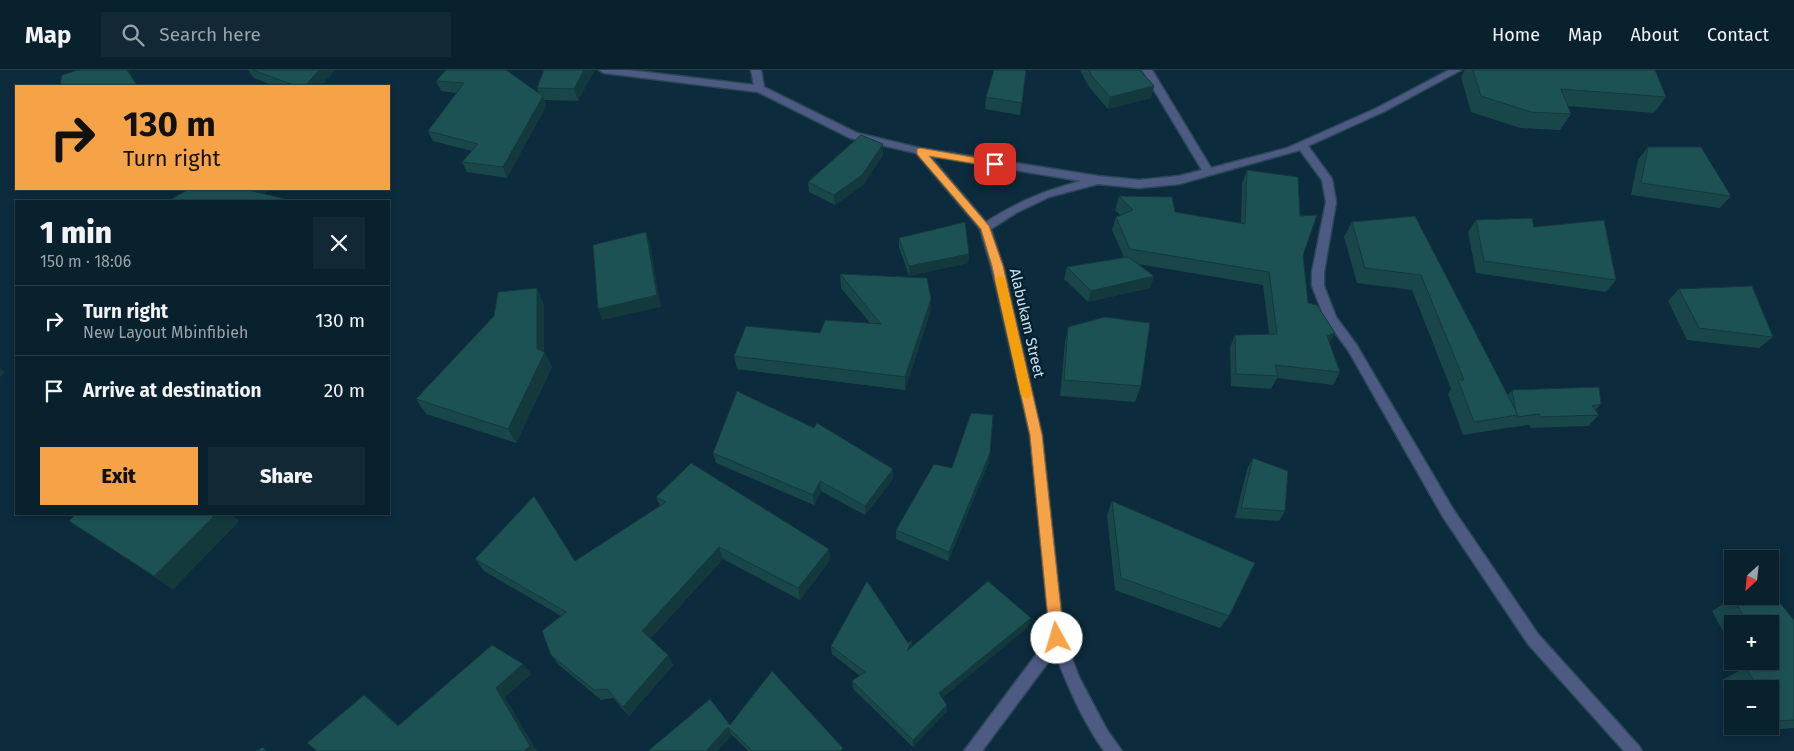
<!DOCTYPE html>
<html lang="en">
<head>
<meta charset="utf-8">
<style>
  body { margin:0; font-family:"Fira Sans",sans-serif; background:#122835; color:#f1f3f6; height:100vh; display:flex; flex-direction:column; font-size:19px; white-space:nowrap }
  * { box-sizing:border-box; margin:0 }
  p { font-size:16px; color:#99a3aa }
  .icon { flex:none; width:28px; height:28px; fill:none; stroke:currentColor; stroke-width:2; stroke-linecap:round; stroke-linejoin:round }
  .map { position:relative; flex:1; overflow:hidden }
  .side { position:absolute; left:15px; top:130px; width:375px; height:315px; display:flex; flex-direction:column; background:#09202d; border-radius:0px; box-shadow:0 2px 8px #0003,0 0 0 1px #293e49 }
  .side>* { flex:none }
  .top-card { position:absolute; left:15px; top:15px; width:375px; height:105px; border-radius:0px; box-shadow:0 2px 8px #0003,0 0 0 1px #293e49; background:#f6a247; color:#111; overflow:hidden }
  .needle { width:32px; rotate:207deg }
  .buttons { position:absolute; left:1724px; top:480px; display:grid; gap:10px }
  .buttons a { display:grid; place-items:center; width:55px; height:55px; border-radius:0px; background:#09202d; box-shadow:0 2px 8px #0003,0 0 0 1px #293e49; font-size:25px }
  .pin { position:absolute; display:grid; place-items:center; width:42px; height:42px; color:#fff; margin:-21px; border-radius:10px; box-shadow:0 2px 8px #0006 }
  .me { position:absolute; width:55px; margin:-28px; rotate:354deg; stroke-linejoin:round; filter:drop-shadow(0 0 4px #0008) }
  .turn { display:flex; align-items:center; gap:18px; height:105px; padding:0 25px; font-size:22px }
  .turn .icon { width:65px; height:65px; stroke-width:2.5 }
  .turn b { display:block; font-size:35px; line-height:42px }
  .round { display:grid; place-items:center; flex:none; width:52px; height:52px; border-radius:0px; background:#122835 }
  .headline { display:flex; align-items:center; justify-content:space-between; height:85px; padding:0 25px }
  h1 { font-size:30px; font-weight:800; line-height:38px }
  .button { display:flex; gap:10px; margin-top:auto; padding:10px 25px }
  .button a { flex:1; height:58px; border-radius:0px; background:#f6a247; color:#111; font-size:20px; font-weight:800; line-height:58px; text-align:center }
  .button a+a { background:#122835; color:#f1f3f6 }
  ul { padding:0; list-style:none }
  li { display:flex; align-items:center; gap:15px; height:70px; padding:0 25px; border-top:1px solid #293e49 }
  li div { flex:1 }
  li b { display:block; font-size:19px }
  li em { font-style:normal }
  header { display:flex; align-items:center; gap:30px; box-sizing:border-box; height:70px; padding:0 25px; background:#09202d; border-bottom:1px solid #293e49 }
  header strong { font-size:24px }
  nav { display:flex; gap:28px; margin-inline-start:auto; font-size:18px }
  .search { width:350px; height:45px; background:#122835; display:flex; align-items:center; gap:12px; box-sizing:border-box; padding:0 18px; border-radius:0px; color:#99a3aa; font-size:19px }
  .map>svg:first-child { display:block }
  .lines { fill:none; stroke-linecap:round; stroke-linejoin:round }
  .minor-casing { stroke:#2b4858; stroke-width:3 }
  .minor { fill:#4d5b83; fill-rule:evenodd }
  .wall { fill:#194749 }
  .shaded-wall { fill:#14393c }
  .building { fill:#1d5255; stroke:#14393c }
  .route { fill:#f6a247; stroke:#a0692e }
  .slow { fill:#f59e0b }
  .labels { text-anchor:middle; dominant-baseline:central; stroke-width:5; stroke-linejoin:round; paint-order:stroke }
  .street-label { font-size:15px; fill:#d0e1ec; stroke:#022131 }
</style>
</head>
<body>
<header>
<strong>Map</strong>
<div class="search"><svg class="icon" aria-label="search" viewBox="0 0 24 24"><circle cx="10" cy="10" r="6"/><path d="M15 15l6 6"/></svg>Search here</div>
<nav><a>Home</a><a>Map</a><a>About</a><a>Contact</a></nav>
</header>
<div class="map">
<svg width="1794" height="681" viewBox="0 0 1794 681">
  <rect width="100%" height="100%" fill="#0c2b3c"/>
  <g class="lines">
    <defs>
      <path id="minor" d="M599 0H628L754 15 751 0H761L764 17 857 63 920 78 1098 106 1139 110 1179 106 1202 100 1142 0H1152L1211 98 1287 78 1377 38 1449 0H1461L1383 42 1308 76 1332 109 1336 132 1324 202V216L1336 247 1356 274 1453 439 1538 564 1639 676 1642 681H1624L1528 574 1443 447 1348 280 1325 249 1312 216V202L1326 132 1322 110 1300 80 1179 114 1139 118 1098 114 1049 127 1016 143 991 159 1003 196 1042 365 1064 568 1079 607 1107 660 1122 681H1104C1083 652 1068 617 1055 583L982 681H964L1050 566 1030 365 991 196 980 159 916 83 850 68 758 22 604 3ZM930 86 1081 111C1044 121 1019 131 986 152Z"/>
    </defs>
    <!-- minor casing -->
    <use href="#minor" class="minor-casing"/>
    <!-- minor -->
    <use href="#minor" class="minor"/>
  </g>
  <!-- wall -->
  <g class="wall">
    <path d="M248 0H335L321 16H274L254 8Z"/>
    <path d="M446 0 539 23 537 18 544 0H594V1L578 31 544 30 546 36 507 108 467 102 462 92 472 81 433 71 428 61 457 23 441 21 436 11Z"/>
    <path d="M1026 0 1020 45 985 39 986 27Z"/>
    <path d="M1080 0H1140L1154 16 1151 28 1108 39 1089 17Z"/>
    <path d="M1465 0H1655L1666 27 1654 43 1568 36 1571 44 1560 60 1520 58 1471 42 1461 7Z"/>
    <path d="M883 74V85L863 115 835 135 809 122 808 112Z"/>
    <path d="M1648 77 1731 126 1720 138 1631 125 1638 90Z"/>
    <path d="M1247 100 1300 146 1303 185 1308 233 1329 273 1340 302 1333 315 1277 308 1271 319 1231 316 1230 277 1235 265 1269 264 1263 215 1138 194 1154 206 1150 218 1088 232 1064 209 1067 197 1124 187 1112 160 1116 147 1120 145 1115 140 1119 126 1175 142 1241 153 1242 114Z"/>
    <path d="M1415 146 1508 325 1512 320 1601 334 1595 340 1599 345 1588 356 1531 358 1529 355 1507 358V357L1506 358 1463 365 1448 324 1451 319 1412 220 1357 213 1344 167 1352 152Z"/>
    <path d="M1476 150 1534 157 1616 210 1606 222 1476 203 1468 162Z"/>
    <path d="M899 168 969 184 968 193 909 206 899 177Z"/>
    <path d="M840 204 931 229 930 243 905 320 737 299 734 286 820 263 870 253 841 218Z"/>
    <path d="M1679 219 1773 267 1759 278 1687 270 1668 231Z"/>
    <path d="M544 234V282L552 297 516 373 426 344 416 329Z"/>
    <path d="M1068 257 1141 316 1135 332 1060 326 1065 273Z"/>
    <path d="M814 358 893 399V409L865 445 821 421 814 435 716 393 713 383Z"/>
    <path d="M990 383 989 392 948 491 896 469V460L952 398Z"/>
    <path d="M1253 388 1285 441 1279 451 1235 448 1247 399Z"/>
    <path d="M656 427 829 479 830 490 800 530 723 489 650 569 668 585 673 595 629 646 613 628 601 630 559 595 551 585 561 546 484 501 475 489 575 491 660 436Z"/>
    <path d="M1112 431 1229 546 1220 558 1115 520 1107 445Z"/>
    <path d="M76 444H230L239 451 173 519 69 451Z"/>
    <path d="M1733 528 1794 550V658L1755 661 1752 656H1770V619H1732V624L1724 609 1744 598 1740 591H1770V554H1732V578L1712 541Z"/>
    <path d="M1031 548 1028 557 942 628 947 635 946 642 913 677 853 619 852 611 860 606 832 584 831 576 908 573 912 570V577Z"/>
    <path d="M730 655 843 681H748L732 665 716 681Z"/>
  </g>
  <!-- shaded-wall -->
  <g class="shaded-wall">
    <path d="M127 0H128L138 16H130Z"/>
    <path d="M319 0H335L321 16H305Z"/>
    <path d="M584 0H594V1L578 31 574 19Z"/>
    <path d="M1154 16 1151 28 1108 39 1110 27Z"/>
    <path d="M543 26 546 36 507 108 503 97Z"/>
    <path d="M883 74V85L863 115 835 135 834 125Z"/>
    <path d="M245 119H271L254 131Z"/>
    <path d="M646 162 650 174 661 237 602 250 598 239Z"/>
    <path d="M969 184 968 193 909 206V196Z"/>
    <path d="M1154 206 1150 218 1088 232 1091 221Z"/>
    <path d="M537 218 544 234V284L545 282 552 297 516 373 508 359 537 279Z"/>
    <path d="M931 229 930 243 905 320V307Z"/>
    <path d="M1335 263 1328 276 1327 266Z"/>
    <path d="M0 298 5 302 0 307Z"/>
    <path d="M990 383 989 392 948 491 949 482Z"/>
    <path d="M893 399V409L865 445V436Z"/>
    <path d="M820 411 821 421 814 435 813 425Z"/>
    <path d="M216 444H230L239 451 173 519 154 506Z"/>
    <path d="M719 477 723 489 648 571 642 561Z"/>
    <path d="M829 479 830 490 800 530 798 518Z"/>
    <path d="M1031 548 1028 557 938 631 939 623Z"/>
    <path d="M912 570V579L907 581Z"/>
    <path d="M668 585 673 595 629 646 623 637Z"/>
    <path d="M523 594 532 604 505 627 537 681H524L496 618Z"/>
    <path d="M364 625 377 635 410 665 398 656Z"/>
    <path d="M947 635 946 642 913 677V670Z"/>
    <path d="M728 657 732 665 716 681H706Z"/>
  </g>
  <!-- building -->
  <g class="building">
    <path d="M78 0H127L136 14 130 16H60L62 5Z"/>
    <path d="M253 0H319L305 16H296Z"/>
    <path d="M446 0H506L543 26 503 97 462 92 478 74 428 61 464 13 436 11Z"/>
    <path d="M544 0H584L574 19 537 18Z"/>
    <path d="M994 0H1026L1022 33 986 27Z"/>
    <path d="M1089 0H1140L1154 16 1110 27 1091 5Z"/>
    <path d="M1473 0H1655L1666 27 1561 19 1571 44 1531 42 1481 26Z"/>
    <path d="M861 65 883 74 862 105 834 125 808 112Z"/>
    <path d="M1648 77H1701L1731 126 1641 113Z"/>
    <path d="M1247 100 1298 107 1300 146 1317 145 1303 185 1308 233 1317 235 1335 263 1327 266 1340 302 1275 295 1278 306 1236 304 1235 265 1277 264 1269 202 1130 179 1116 147 1133 140 1119 126 1172 127 1175 142 1245 154Z"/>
    <path d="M189 119H245L293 131H168Z"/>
    <path d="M1415 146 1518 345 1474 352 1458 310H1464L1421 205 1365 198 1352 152Z"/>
    <path d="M1532 148 1534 157 1604 150 1616 210 1484 191 1476 150Z"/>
    <path d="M965 152 969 184 909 196 899 168Z"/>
    <path d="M646 162 657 225 598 239 593 175Z"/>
    <path d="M1128 187 1154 206 1091 221 1067 197Z"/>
    <path d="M840 204 927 208 931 229 905 307 734 286 746 256 820 263 825 250 881 254Z"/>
    <path d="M1752 216 1773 267 1699 258 1679 219Z"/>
    <path d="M537 218V279L545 282 508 359 416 329 494 246 498 222Z"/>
    <path d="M1105 247 1150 253 1141 316 1064 310 1068 257Z"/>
    <path d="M1599 317 1601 334 1592 336 1599 345 1541 347 1539 344 1517 347 1518 345 1516 342 1512 320Z"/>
    <path d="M737 321 814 358 817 353 893 399 865 436 820 411 813 425 713 383Z"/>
    <path d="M971 343 993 345 990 383 949 482 896 460 934 394 952 398Z"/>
    <path d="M1253 388 1288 401 1285 441 1241 438Z"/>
    <path d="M691 393 829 479 798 518 719 477 642 561 668 585 623 637 607 619 594 620 551 585 542 561 566 542 475 489 534 426 575 491 666 432 656 427Z"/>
    <path d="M1112 431 1255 493 1229 546 1121 508Z"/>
    <path d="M76 444H216L154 506 69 451Z"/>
    <path d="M867 511 908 573 912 570 907 581 988 511 1031 548 939 623 947 635 913 670 852 611 865 602 831 576Z"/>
    <path d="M1770 521 1794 550V650L1779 651 1770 637V619H1759L1746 598 1758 591H1770V554H1748L1733 528 1744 526H1770Z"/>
    <path d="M492 575 523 594 496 618 530 676 524 681H317L307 673 364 625 398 656Z"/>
    <path d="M772 601 843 678 840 681H752L728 657 706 681H648L710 629 730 655Z"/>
    <path d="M262 677 267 681H257Z"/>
  </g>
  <!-- route -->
  <path class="route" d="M920 78 995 91 1000 94 995 97 929 86 989 156 1003 196 1042 365 1064 568 1062 572 1057 574 1052 572 1050 568 1030 365 992 196 981 159 917 84V79Z"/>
  <!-- slow -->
  <path class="slow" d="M1000 205 1005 209 1032 325 1027 329 1021 325 995 209Z"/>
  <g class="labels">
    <!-- street labels -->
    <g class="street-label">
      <text transform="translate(1027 253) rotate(77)">Alabukam Street</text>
    </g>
  </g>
</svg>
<div class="buttons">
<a><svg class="needle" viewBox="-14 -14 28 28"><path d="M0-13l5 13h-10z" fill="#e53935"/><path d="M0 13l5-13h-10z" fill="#99a3aa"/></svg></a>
<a>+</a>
<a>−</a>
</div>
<div class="pin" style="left:995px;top:94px;background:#d93025"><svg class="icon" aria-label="arrive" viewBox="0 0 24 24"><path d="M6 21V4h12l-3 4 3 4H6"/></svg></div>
<svg class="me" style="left:1057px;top:568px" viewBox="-20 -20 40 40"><circle r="19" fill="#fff"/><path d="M0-13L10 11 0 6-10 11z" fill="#f6a247"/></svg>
<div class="top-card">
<div class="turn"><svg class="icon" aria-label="right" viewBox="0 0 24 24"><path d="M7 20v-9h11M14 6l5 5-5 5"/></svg><div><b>130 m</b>Turn right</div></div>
</div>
<section class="side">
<div class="headline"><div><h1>1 min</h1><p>150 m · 18:06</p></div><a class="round"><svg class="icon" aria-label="close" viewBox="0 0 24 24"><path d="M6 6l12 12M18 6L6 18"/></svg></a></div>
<ul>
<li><svg class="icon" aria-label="right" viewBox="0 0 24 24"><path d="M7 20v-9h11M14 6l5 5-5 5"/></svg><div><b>Turn right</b><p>New Layout Mbinfibieh</p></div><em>130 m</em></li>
<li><svg class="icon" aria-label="arrive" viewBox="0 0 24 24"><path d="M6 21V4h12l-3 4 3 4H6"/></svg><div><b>Arrive at destination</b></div><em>20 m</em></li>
</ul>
<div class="button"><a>Exit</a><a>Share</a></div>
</section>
</div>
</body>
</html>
